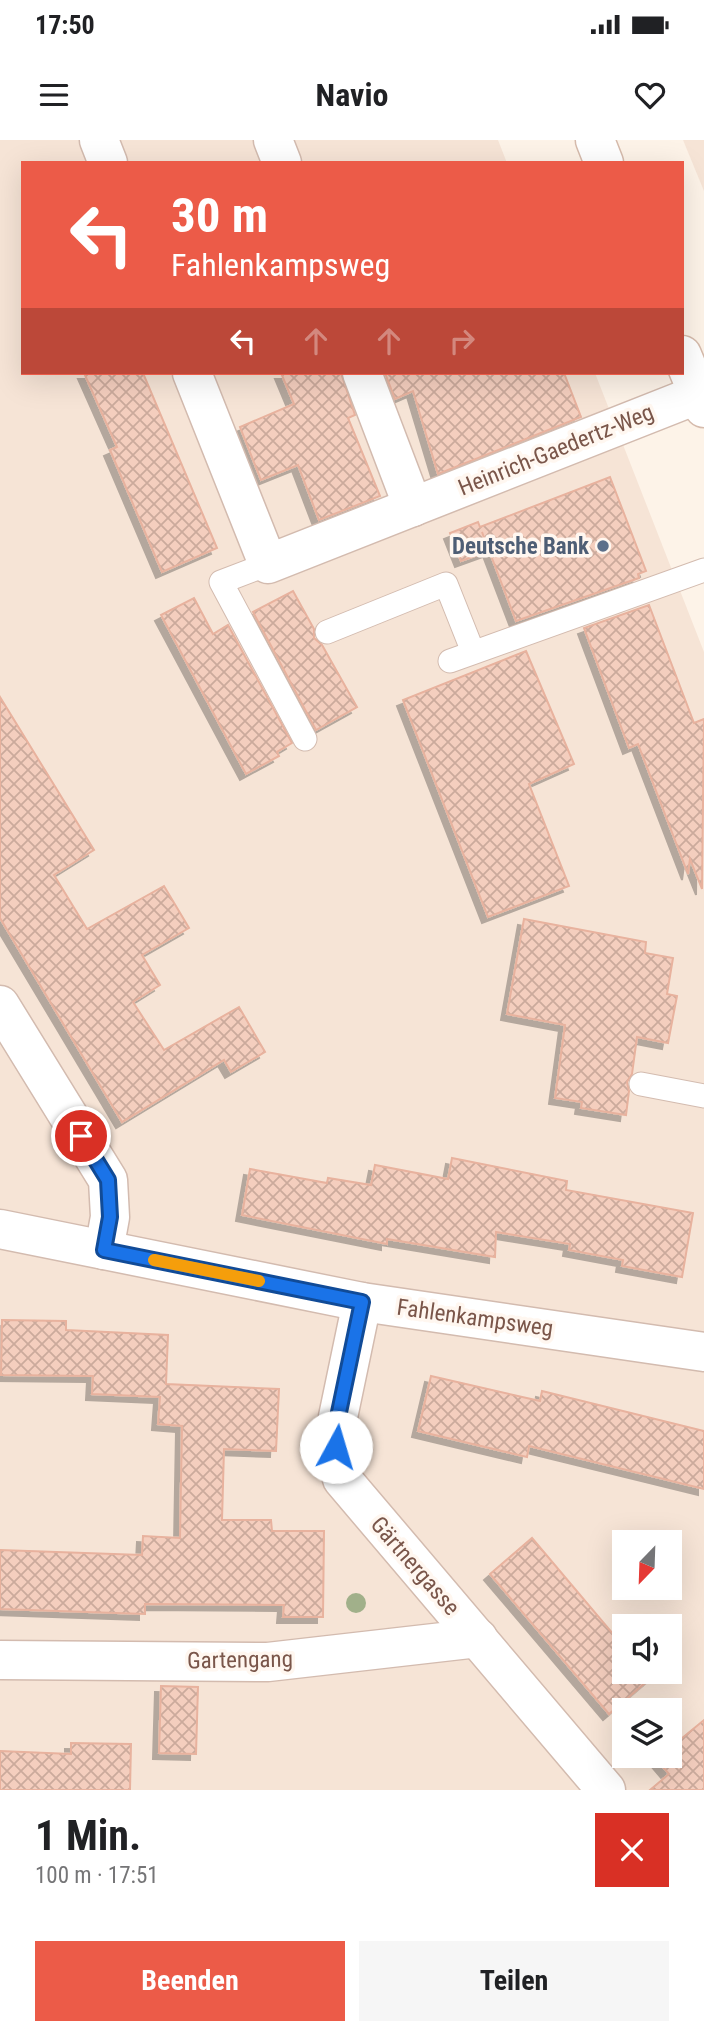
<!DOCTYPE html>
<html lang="de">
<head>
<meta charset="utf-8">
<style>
  body { margin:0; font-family:"Roboto Condensed",sans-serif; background:#f6f6f6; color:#202124; height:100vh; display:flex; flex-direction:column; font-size:26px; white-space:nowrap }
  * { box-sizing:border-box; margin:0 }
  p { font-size:23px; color:#757577 }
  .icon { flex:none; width:38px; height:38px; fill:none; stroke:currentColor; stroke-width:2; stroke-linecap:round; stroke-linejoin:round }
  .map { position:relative; height:1650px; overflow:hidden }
  .panel { display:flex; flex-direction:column; background:#fff; flex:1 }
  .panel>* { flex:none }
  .hud { position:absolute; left:21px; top:21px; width:663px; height:214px; border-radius:0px; box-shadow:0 7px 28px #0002; background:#ec5b48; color:#fff; overflow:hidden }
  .needle { width:46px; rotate:203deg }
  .controls { position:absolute; left:612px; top:1390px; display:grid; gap:14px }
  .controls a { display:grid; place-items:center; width:70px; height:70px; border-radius:0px; background:#fff; box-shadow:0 7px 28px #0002; font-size:35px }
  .pin { position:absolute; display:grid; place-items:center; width:60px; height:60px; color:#fff; margin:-30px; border:4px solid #fff; border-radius:50%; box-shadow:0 2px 7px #0007 }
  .me { position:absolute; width:77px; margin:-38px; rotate:6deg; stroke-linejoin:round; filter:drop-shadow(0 0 5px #0008) }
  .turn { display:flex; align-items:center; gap:24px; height:147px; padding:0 35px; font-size:32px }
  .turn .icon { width:91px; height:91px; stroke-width:2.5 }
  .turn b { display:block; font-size:49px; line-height:60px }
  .lanes { display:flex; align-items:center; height:66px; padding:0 35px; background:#0003; justify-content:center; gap:35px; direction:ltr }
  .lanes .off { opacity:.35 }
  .round { display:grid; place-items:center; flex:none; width:74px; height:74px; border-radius:0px; background:#f6f6f6 }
  .summary { display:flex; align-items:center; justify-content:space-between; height:119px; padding:0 35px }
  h1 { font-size:42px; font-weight:700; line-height:52px }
  .primary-button { display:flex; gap:14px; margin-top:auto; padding:14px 35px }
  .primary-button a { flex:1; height:80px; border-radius:0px; background:#ec5b48; color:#fff; font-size:28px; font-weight:700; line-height:80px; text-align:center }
  .primary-button a+a { background:#f6f6f6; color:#202124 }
  .status { display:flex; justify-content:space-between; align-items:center; height:49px; padding:0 35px; background:#fff; direction:ltr }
  .status svg { height:19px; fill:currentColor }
  header { display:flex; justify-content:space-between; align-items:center; height:91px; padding:0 35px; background:#fff; font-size:32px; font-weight:700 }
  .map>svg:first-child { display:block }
  .residential { fill:#f6e4d6; fill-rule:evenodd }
  .building { fill:url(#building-cross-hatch); stroke:#e8b29e; stroke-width:2; filter:url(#shadow) }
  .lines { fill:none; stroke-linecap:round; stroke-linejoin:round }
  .lane-casing { stroke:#d3bbaf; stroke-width:25 }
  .street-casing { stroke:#d3bbaf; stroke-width:41 }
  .secondary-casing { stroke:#d6bbac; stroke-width:41 }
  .lane { stroke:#fff; stroke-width:23 }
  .street { stroke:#fff; stroke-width:38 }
  .secondary { stroke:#fff; stroke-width:38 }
  .tree { fill:#a1b08a }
  .route-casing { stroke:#114b97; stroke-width:18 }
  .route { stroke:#1a73e8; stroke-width:12 }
  .slow { stroke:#f59e0b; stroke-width:12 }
  .service-dot { fill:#5c6f8a; stroke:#fff7f0; stroke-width:2.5 }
  .labels { text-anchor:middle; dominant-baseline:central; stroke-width:7; stroke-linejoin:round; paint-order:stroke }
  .street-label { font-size:23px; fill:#7a564a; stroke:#fff7f0 }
  .service-label { font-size:23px; font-weight:bold; fill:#4e5e75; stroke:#fff7f0; text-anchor:end }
</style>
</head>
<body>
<div class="status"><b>17:50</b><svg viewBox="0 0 49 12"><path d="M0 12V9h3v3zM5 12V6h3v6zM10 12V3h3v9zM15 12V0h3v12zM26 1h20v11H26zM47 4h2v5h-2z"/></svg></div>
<header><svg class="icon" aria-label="menu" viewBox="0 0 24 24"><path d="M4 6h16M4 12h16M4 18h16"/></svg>Navio<svg class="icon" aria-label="heart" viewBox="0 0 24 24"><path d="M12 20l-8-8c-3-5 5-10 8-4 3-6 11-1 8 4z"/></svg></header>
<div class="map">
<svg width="704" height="1650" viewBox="0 0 704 1650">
  <defs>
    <pattern id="building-cross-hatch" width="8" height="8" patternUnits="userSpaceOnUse" patternTransform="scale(1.75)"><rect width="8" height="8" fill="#f4cebe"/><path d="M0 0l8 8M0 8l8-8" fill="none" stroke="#cbaa9c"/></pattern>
    <filter id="shadow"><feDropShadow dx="-6" dy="6" stdDeviation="0" flood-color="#0004"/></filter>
  </defs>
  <rect width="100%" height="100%" fill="#fdf3e8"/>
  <!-- residential -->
  <g class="residential">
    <path d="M0 0H498L507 23H23V233H595L704 512V1650H0ZM625 1402H670V1447H625ZM625 1486H670V1531H625ZM625 1570H670V1615H625Z"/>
    <path d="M683 0H704V51Z"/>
  </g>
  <!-- building -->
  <g class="building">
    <path d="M84 233H143L217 408 162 432 110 310 117 307Z"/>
    <path d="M281 233H341L355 275 348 278 380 356 319 380 298 325 261 340 240 287 294 264Z"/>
    <path d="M385 233H564L581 277 438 334 413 251 395 259Z"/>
    <path d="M610 337 646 431 638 434 639 438 516 481 482 392 489 411 461 421 450 393 478 382 480 387Z"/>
    <path d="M293 451 314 489V498L322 505 357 567 316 590 253 472Z"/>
    <path d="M194 458 213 494 228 485 292 603 277 612 279 616 246 634 161 475Z"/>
    <path d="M649 465 694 583 704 579 702 749 690 719 688 734 638 604 629 608 584 488Z"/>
    <path d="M526 511 574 624 529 644 569 746 488 777 403 560Z"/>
    <path d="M0 557 94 710 54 735 87 789 164 746 189 788 142 815 160 845 133 862 164 910 239 867 265 912 231 932 224 920 122 982 0 778Z"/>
    <path d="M524 779 646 802 645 813 673 818 667 854 677 856 668 903 637 897 632 934 627 942 629 951 626 975 581 968 582 962 555 958 565 885 507 874Z"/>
    <path d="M452 1018 567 1041 566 1050 693 1073 682 1137 622 1126 623 1120 569 1110 570 1104 496 1092 495 1117 387 1099V1104L242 1075 250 1029 327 1043 328 1038 371 1045 375 1025 448 1039Z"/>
    <path d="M2 1180 66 1181V1190L168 1195 166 1244 279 1249 276 1311 224 1309 222 1380H271L272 1391H324L323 1477H283L284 1465 145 1464V1474L0 1469V1410L142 1415 143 1396 180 1398 182 1286 158 1284 160 1257 92 1254 93 1236 1 1235Z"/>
    <path d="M431 1236 540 1261 542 1251 704 1291V1349L529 1306 527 1317 418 1291Z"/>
    <path d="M532 1398 625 1508V1531H659L609 1574 490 1434Z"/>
    <path d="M161 1546 198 1547 196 1614 159 1613Z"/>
    <path d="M704 1580V1650H650L669 1634 656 1619 661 1615H670V1608Z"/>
    <path d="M71 1603 131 1604 130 1650H0V1611L71 1614Z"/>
  </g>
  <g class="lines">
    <defs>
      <g id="lane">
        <path d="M268 424 221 442 305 599"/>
        <path d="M327 492 446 444 473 512"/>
        <path d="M450 521 704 430"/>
        <path d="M641 944 704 956"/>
      </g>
      <g id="street">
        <path d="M99 0 108 23"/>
        <path d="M273 0 282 23"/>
        <path d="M192 233 268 424 699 254"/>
        <path d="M362 233 413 367"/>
        <path d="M0 865 108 1040 110 1077 104 1110"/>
        <path d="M0 1089 362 1162 704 1212"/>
        <path d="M362 1162 338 1277 336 1307 342 1339 606 1650"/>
        <path d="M0 1520 268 1522 478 1498"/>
      </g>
      <g id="secondary">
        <path d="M595 0 604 23"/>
        <path d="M682 215 704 268"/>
      </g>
    </defs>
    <!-- lane casing -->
    <use href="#lane" class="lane-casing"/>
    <!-- street casing -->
    <use href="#street" class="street-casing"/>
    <!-- secondary casing -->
    <use href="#secondary" class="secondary-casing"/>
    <!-- lane -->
    <use href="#lane" class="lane"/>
    <!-- street -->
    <use href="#street" class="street"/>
    <!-- secondary -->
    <use href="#secondary" class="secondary"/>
  </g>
  <!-- trees -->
  <circle class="tree" cx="356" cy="1463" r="10"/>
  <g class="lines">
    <defs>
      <path id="route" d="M81 996 108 1040 110 1077 104 1110 362 1162 338 1277 336 1307"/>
    </defs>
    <!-- route casing -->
    <use href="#route" class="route-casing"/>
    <!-- route -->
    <use href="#route" class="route"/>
    <!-- slow -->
    <path class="slow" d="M154 1120 259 1141"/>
  </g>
  <!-- markers -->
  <circle class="service-dot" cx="603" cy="406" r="7"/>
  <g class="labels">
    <!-- street labels -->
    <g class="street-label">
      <text transform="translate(556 310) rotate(-22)">Heinrich-Gaedertz-Weg</text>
      <text transform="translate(475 1178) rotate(8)">Fahlenkampsweg</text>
      <text transform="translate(415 1426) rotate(49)">Gärtnergasse</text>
      <text transform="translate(240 1520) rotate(-1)">Gartengang</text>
    </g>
    <!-- service labels -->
    <g class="service-label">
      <text x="589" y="406">Deutsche Bank</text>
    </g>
  </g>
</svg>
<div class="controls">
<a><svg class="needle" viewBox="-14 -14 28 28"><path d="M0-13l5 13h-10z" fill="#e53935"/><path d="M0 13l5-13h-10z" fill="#757577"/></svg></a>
<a><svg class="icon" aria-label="sound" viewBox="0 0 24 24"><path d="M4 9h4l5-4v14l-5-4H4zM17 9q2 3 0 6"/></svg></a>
<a><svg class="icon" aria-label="layers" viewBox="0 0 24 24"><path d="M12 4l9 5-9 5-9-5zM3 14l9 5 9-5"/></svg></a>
</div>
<div class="pin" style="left:81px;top:996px;background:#d93025"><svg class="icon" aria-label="arrive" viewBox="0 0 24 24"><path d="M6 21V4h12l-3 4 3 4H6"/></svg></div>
<svg class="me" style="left:336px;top:1307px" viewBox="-20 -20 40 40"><circle r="19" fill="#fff"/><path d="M0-13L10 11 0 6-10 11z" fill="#1a73e8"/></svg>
<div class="hud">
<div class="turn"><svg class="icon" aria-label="left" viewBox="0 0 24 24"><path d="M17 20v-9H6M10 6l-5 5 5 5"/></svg><div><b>30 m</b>Fahlenkampsweg</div></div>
<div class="lanes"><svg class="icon" aria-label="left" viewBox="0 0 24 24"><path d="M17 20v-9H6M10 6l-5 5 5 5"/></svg><svg class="icon off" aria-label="ahead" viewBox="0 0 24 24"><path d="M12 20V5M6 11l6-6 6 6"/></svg><svg class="icon off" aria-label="ahead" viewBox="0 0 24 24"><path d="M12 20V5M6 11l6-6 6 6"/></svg><svg class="icon off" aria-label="right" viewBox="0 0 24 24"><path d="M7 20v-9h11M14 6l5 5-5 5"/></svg></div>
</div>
</div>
<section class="panel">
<div class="summary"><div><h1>1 Min.</h1><p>100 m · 17:51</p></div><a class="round" style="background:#d93025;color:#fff"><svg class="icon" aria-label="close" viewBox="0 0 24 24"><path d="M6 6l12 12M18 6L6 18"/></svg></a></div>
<div class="primary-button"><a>Beenden</a><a>Teilen</a></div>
</section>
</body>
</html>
